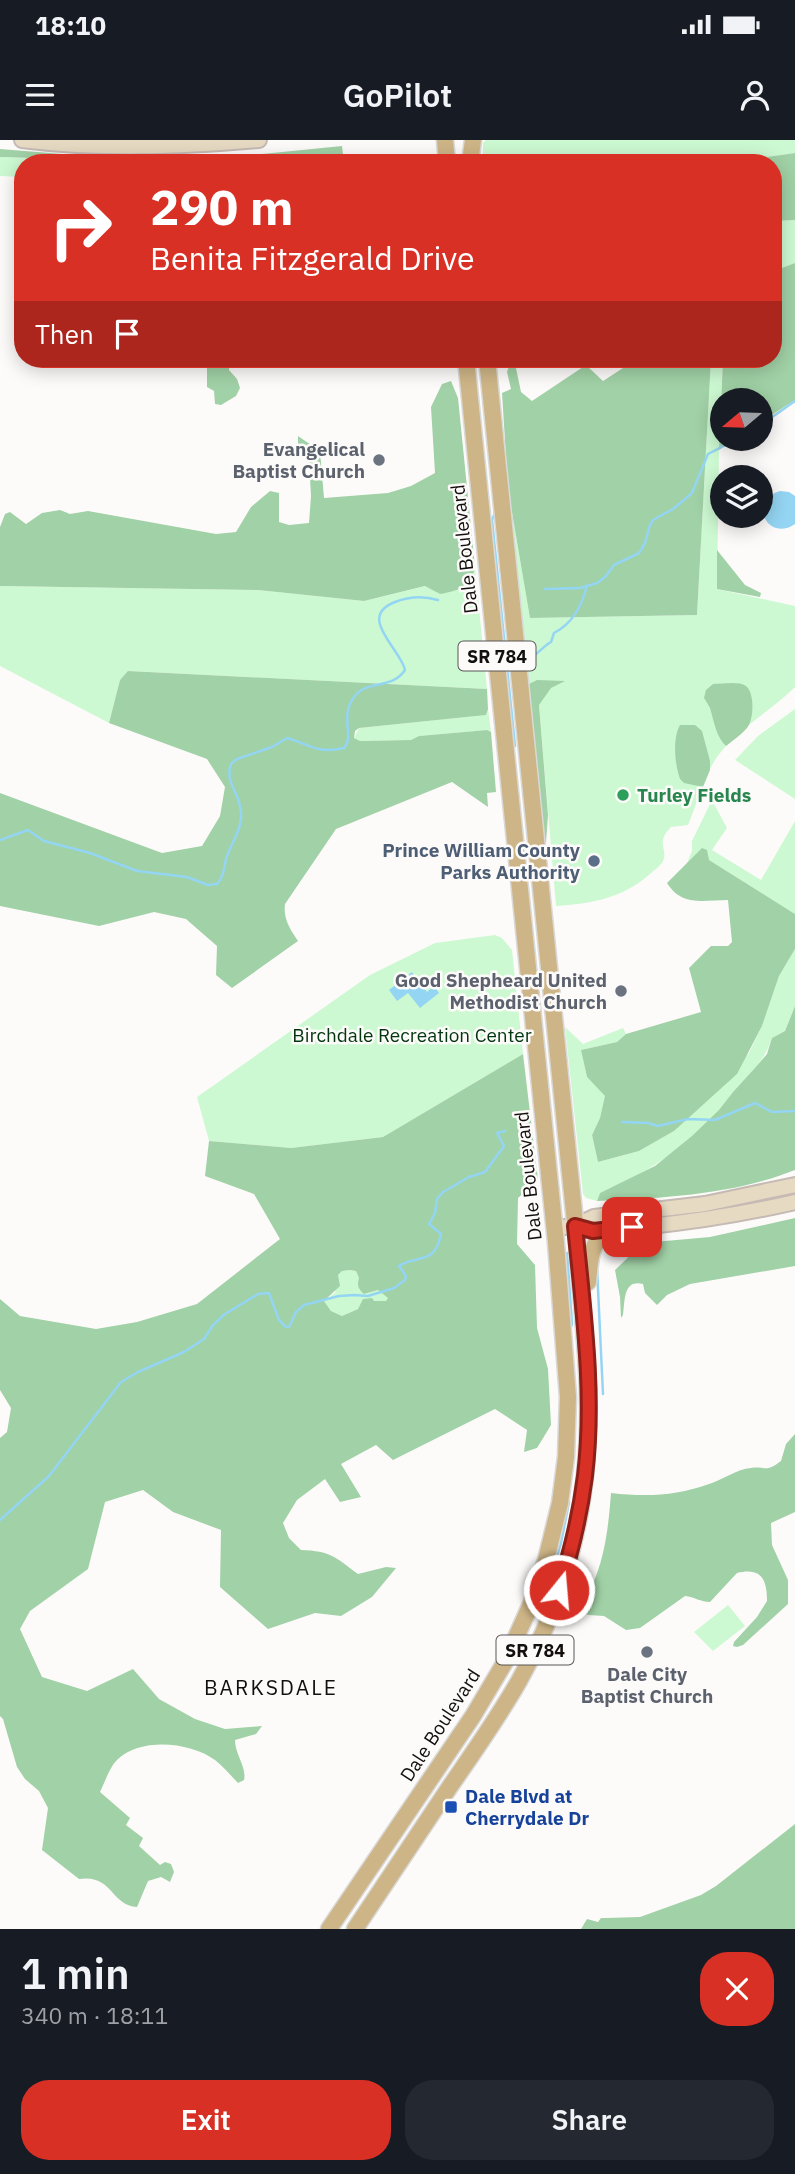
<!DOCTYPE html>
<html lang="en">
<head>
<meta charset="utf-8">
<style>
  body { margin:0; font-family:"IBM Plex Sans",sans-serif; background:#242831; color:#f1f3f6; height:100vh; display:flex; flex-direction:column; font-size:26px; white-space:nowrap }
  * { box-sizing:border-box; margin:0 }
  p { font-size:23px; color:#9ea1a6 }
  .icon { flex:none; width:38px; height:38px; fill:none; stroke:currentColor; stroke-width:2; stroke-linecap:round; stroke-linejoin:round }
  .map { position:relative; height:1789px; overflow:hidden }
  .side { display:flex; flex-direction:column; background:#171b24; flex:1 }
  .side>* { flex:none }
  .top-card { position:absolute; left:14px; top:14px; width:768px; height:214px; border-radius:28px; box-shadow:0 4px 18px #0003; background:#d93025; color:#fff; overflow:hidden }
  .needle { width:46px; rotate:251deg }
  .tools { position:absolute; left:710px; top:248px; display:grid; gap:14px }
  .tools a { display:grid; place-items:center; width:63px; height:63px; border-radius:50%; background:#171b24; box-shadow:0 4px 18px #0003; font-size:35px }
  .pin { position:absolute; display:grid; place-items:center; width:60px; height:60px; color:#fff; margin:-30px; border-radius:14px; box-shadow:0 4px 10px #0006 }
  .me { position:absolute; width:77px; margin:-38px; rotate:17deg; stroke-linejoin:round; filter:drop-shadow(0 0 5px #0008) }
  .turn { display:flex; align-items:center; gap:24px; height:147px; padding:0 21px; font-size:32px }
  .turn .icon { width:91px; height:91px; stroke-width:2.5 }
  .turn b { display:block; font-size:49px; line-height:60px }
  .then { display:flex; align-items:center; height:66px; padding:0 21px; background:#0003; gap:14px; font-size:26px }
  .round { display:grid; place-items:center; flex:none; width:74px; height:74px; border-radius:28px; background:#242831 }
  .head { display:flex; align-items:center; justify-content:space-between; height:119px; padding:0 21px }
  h1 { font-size:42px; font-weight:600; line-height:52px }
  .primary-button { display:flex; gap:14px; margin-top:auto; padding:14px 21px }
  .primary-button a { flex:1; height:80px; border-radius:28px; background:#d93025; color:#fff; font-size:28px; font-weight:600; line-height:80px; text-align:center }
  .primary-button a+a { background:#242831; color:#f1f3f6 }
  .status { display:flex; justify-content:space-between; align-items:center; height:49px; padding:0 35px; background:#171b24; direction:ltr }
  .status svg { height:19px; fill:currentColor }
  header { display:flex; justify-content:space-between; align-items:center; height:91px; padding:0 21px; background:#171b24; font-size:32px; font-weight:600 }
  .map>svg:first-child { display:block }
  .green { fill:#cdf9d2 }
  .forest { fill:#a1d1a6; fill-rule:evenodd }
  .water { fill:#94d5f3 }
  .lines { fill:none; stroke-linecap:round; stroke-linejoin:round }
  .stream { stroke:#94d5f3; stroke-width:2.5 }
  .secondary-casing { stroke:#c6bab4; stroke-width:18 }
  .primary-casing { stroke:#d9d9d8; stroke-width:19 }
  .secondary { stroke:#e7dac3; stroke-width:14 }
  .primary { stroke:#ceb587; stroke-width:16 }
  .route-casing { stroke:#8d1f18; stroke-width:18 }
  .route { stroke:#d93025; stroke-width:12 }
  .worship-dot { fill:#6b7280; stroke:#fdfbfa; stroke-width:2.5 }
  .leisure-dot { fill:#2e9e5b; stroke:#fdfbfa; stroke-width:2.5 }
  .service-dot { fill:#5c6f8a; stroke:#fdfbfa; stroke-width:2.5 }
  .transit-dot { fill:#1a4fb4; stroke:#fdfbfa; stroke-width:2.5 }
  .labels { text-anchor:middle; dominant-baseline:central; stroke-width:5; stroke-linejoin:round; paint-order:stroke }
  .shield { fill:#fdfbfa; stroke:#595654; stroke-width:2 }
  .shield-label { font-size:18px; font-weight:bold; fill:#130f0d }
  .worship-label { font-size:19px; font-weight:bold; fill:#5b616d; stroke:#fdfbfa; text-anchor:end }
  .street-label { font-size:19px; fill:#130f0d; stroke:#fdfbfa }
  .leisure-label { font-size:19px; font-weight:bold; fill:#27864d; stroke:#fdfbfa; text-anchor:start }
  .service-label { font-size:19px; font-weight:bold; fill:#4e5e75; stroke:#fdfbfa; text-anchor:end }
  .park-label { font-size:19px; fill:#00350d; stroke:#fdfbfa }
  .transit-label { font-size:19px; font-weight:bold; fill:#164399; stroke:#fdfbfa; text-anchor:start }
  .neighbourhood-label { font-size:21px; letter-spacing:2px; fill:#130f0d; stroke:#fdfbfa }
</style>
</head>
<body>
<div class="status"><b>18:10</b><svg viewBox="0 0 49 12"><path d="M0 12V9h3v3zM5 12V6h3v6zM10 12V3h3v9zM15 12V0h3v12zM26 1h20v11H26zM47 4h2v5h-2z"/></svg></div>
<header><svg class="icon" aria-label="menu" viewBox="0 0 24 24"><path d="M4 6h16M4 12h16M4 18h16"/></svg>GoPilot<svg class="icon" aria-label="person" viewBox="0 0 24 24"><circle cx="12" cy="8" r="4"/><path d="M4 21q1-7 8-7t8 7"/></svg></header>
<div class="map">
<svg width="795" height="1789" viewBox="0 0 795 1789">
  <rect width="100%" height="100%" fill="#fdfbfa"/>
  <!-- green -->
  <g class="green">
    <path d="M486 0H795V13L732 23H483V3Z"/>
    <path d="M0 17 150 23H23V37L0 36Z"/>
    <path d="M795 80V123L774 131V81Z"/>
    <path d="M711 219H723L719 310 717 449 795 466V547C770 572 735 590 715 620 703 639 697 664 688 685L671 687C654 704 670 711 662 723 659 727 653 731 650 734 623 758 591 764 556 766L537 541 527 545 508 349 530 478 697 475Z"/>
    <path d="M475 427 487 549 129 531 120 540 109 583 0 526V446L258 450 364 461 426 446 440 454 473 436Z"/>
    <path d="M488 569 491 592 487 590 419 596 411 600 360 601 354 598 359 588 486 575Z"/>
    <path d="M795 569V659L735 620 758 596Z"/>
    <path d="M712 660 727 688 712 710 761 740 795 681V774L709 720 687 723 692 711V701Z"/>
    <path d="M495 795 502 798 512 810 523 914 383 997 291 1008 209 1001 197 957 370 835 435 803Z"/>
    <path d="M795 809V866L785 891 772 898C764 922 751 932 735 950 729 956 725 964 719 971 686 1007 645 1035 600 1053L597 1061 586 1058 583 1054 565 887 583 904 623 888 626 894 617 902 581 910 587 937 606 956 600 978 592 995 598 1022 639 1011 674 991 749 913 762 886 779 836Z"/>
    <path d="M350 1130 356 1131 359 1138V1149L364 1154 378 1150 389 1158 386 1161 361 1165 358 1169 342 1176 331 1171 324 1161 335 1153 338 1135 342 1131Z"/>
    <path d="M728 1465 745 1486 713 1511 694 1492Z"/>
  </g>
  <!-- forest -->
  <g class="forest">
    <path d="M342 6 344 23H263L262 14Z"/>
    <path d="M0 9 87 16H206L202 23 0 17Z"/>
    <path d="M795 13V80L774 81V23L732 22Z"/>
    <path d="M795 123V260L761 282V261H723V299H735L719 310 723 219H774V131Z"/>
    <path d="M207 219H229V230L237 239 240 248 236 256 221 265 215 264 214 251 207 247Z"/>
    <path d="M619 219H711L697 475 530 478 508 349 502 253 511 249 507 232 509 226 516 228 521 252 532 261 586 225 603 241 623 228Z"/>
    <path d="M451 241 458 258 475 427C472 446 458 451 440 454L425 446 364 461 258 450 0 446V387L5 374 10 372 26 384 42 373 60 370 70 374 88 371 216 394 236 392 251 367 270 351 279 353V382L289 385 309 383 311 356 309 320 298 304V296L320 311 324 358 388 353 411 346 435 333 431 267 442 244Z"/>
    <path d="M717 410 745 445 761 453 760 457 717 449Z"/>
    <path d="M128 531 487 549 488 569 486 575 359 588 355 591 354 598 360 601 411 600 419 596 487 590 491 592 496 652 487 653 488 667 452 642 336 689 285 764C283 779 290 789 298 801L232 848 216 835 217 806 186 779 154 772 99 786 0 766V653L162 713 202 706 220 676 225 647 207 619 109 583 120 540Z"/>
    <path d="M537 540 565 541 551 548 539 565 548 675 546 703H544L527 545Z"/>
    <path d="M713 544C722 544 739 541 746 546 755 553 754 580 747 588 741 595 733 600 726 606 716 597 714 581 710 568 708 564 706 561 704 558L706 550Z"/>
    <path d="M680 585H695L702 591 710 621V630L703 647 684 643 680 639C675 625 672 599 680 585Z"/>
    <path d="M702 708 707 710 709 720 795 774V809L779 836 762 886 737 934 674 991 639 1011 598 1022 592 995 600 978 605 956 587 937 581 910 617 902 626 894 701 872 689 828 711 806H728L732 802 728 760C703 760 682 767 667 743Z"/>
    <path d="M795 866V1030C732 1055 664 1058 597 1061L600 1053 655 1026 692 996 719 970 733 952 754 929 767 914 772 898 785 891Z"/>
    <path d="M523 914 538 1040 518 1058 517 1104 535 1125 537 1188 548 1229 551 1285 537 1308 524 1312 527 1290 495 1269 393 1320 376 1305 341 1324 361 1357 340 1362 325 1339 297 1360 283 1383 289 1398 301 1410C331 1411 335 1417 358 1434L386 1427 396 1428 372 1457 341 1476 315 1473 268 1489 220 1447 221 1390 173 1372 143 1350 105 1362 88 1429 30 1471 20 1489 42 1537 87 1551 133 1529 159 1559 195 1579 225 1589 262 1586 256 1594 235 1600C235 1615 247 1627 244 1640L238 1643C231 1636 223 1626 215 1620 191 1602 141 1597 118 1619 110 1626 105 1642 100 1652L130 1678 126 1685 143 1698 139 1706 160 1725 165 1722 171 1724 174 1732 170 1742 161 1737 148 1741 137 1767C110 1765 113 1734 79 1739L42 1710 48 1668 39 1651 25 1639 17 1627 3 1579 0 1576V1298L7 1292 11 1268 0 1250V1159L20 1176 96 1189 137 1182 197 1164 280 1099 254 1054 205 1036 209 1001 291 1008 383 997ZM350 1130 356 1131 359 1138C357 1146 358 1149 364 1154L378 1150 388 1158 386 1161H374L372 1158 363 1159 358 1169 342 1176 331 1171 324 1161 340 1146 338 1135 342 1131Z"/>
    <path d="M795 1078V1126L690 1144 667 1155 657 1165 645 1153 643 1144C623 1139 625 1161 623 1175L621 1178 620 1157 615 1130 643 1103 710 1097Z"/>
    <path d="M795 1294V1372L771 1383 772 1405 788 1440V1464L743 1505 737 1507 733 1506 734 1502 757 1477 767 1461C767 1439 761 1427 737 1433L710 1462C701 1462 694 1457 685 1456L640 1488 626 1490 604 1476 588 1475 583 1472C584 1457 591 1449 596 1436 606 1410 609 1380 611 1353 646 1357 676 1356 709 1344 722 1340 737 1329 751 1328 767 1326 765 1333 781 1321L786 1304Z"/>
    <path d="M795 1684V1789H581L587 1779 598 1782 601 1778H605L640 1777 701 1755 716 1746Z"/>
  </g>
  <!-- water -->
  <g class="water">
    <path d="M780 351 789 352 795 356V384C767 403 747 360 780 351Z"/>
    <path d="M412 832 427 852 434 846 439 853 420 868 408 853 397 861 389 850Z"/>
  </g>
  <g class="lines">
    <!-- stream -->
    <g class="stream">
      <path d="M761 285 795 261"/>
      <path d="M495 373 492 380 515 606"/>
      <path d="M545 449 580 448 597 443 605 437 614 425 639 413 645 403 650 385 653 380 673 369 692 353 708 314 737 299"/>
      <path d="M529 518C538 515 542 507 551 502L554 493C573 483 581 467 587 446"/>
      <path d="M0 700 28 690 44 701 90 713 137 731 187 737 208 745 217 744C224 736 224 728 226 719 232 700 245 687 240 666 237 650 225 641 231 624L237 619 272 607 287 598C312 605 316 614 344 608 355 596 339 577 354 557 367 539 392 550 405 530 401 509 356 477 395 462 408 457 424 456 438 460"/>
      <path d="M622 982 648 983 658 986 688 979 715 980 755 963 772 972 795 971"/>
      <path d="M567 1113 572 1184 570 1189"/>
      <path d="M597 1128 603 1254"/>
      <path d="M0 1380 49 1336 121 1242 138 1232 184 1212 204 1199 213 1185 225 1174 258 1154 269 1153 279 1180 286 1187H289L296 1172 304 1165 339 1156 354 1155 368 1156 394 1148 405 1140 406 1136 399 1126C417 1114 435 1126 441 1094L429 1084 435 1073 437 1059 443 1052 469 1037 485 1032 504 1006 497 993 505 991"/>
      <path d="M546 1450 561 1403 569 1362"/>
    </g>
    <defs>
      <g id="secondary">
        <path d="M22 0C101 10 179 7 259 0"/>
        <path d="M575 1086C601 1094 624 1088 650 1086 699 1081 747 1073 795 1062"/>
        <path d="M555 1088 575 1086 594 1077 705 1064 795 1045"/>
      </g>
      <g id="primary">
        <path d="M445 0 447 23"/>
        <path d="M470 23 473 0"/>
        <path d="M588 1142C592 1098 593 1097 636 1087"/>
        <path d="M329 1789 473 1576 505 1522 531 1464 546 1420 560 1363 566 1317 568 1257 556 1103 466 219"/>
        <path d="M355 1789C386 1742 418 1695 449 1648 473 1613 498 1578 519 1541 556 1476 580 1399 586 1324 593 1250 582 1176 577 1102L487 219"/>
      </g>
    </defs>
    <!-- secondary casing -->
    <use href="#secondary" class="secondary-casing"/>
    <!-- primary casing -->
    <use href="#primary" class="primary-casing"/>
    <!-- secondary -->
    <use href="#secondary" class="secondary"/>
    <!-- primary -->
    <use href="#primary" class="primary"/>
  </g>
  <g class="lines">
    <defs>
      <path id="route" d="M559 1450C571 1413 580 1375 585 1336 595 1253 583 1168 575 1086L593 1091 632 1087"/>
    </defs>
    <!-- route casing -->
    <use href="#route" class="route-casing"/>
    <!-- route -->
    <use href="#route" class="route"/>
  </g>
  <!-- markers -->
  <g class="worship-dot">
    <circle cx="379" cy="320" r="7"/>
    <circle cx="621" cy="851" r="7"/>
    <circle cx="647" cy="1512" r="7"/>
  </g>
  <circle class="leisure-dot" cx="623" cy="655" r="7"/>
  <circle class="service-dot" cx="594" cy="721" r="7"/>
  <rect class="transit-dot" x="444" y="1660" width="14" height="14" rx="3.5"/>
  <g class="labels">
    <!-- shield labels -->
    <g class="shield">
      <rect x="458.5" y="501.5" width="77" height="29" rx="5"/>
      <rect x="496.5" y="1495.5" width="77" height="29" rx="5"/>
    </g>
    <g class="shield-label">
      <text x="497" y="516">SR 784</text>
      <text x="535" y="1510">SR 784</text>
    </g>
    <!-- worship labels -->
    <g class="worship-label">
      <text x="365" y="309">Evangelical<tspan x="365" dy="22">Baptist Church</tspan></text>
      <text x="607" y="840">Good Shepheard United<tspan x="607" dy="22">Methodist Church</tspan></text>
      <text x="647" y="1534" text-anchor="middle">Dale City<tspan x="647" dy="22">Baptist Church</tspan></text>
    </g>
    <!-- street labels -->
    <g class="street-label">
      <text transform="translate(464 409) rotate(-96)">Dale Boulevard</text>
      <text transform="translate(528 1036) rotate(-96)">Dale Boulevard</text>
      <text transform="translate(440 1585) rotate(-57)">Dale Boulevard</text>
    </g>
    <!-- leisure labels -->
    <g class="leisure-label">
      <text x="637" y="655">Turley Fields</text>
    </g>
    <!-- service labels -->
    <g class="service-label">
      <text x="580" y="710">Prince William County<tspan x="580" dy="22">Parks Authority</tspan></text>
    </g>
    <!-- park labels -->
    <g class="park-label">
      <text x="412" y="895">Birchdale Recreation Center</text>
    </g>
    <!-- transit labels -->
    <g class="transit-label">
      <text x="465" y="1656">Dale Blvd at<tspan x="465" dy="22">Cherrydale Dr</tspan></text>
    </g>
    <!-- neighbourhood labels -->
    <g class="neighbourhood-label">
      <text x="271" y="1547">BARKSDALE</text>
    </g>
  </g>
</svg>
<div class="tools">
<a><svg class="needle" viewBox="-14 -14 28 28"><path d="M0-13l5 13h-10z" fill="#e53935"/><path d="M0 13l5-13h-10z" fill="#9ea1a6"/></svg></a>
<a><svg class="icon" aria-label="layers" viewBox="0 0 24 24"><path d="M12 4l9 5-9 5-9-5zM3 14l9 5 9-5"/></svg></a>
</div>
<div class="pin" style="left:632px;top:1087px;background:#d93025"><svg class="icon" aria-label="arrive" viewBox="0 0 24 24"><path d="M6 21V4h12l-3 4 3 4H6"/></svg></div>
<svg class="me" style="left:559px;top:1450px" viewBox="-20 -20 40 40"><circle r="17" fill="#d93025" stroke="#fff" stroke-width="3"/><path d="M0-11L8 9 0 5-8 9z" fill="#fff"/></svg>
<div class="top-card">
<div class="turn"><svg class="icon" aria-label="right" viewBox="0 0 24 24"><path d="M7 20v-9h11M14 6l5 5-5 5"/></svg><div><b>290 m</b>Benita Fitzgerald Drive</div></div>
<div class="then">Then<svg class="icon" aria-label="arrive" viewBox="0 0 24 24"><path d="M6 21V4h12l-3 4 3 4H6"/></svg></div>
</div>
</div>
<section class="side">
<div class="head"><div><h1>1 min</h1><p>340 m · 18:11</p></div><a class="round" style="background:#d93025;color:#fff"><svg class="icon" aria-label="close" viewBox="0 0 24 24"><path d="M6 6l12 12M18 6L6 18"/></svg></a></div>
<div class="primary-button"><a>Exit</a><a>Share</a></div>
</section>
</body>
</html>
